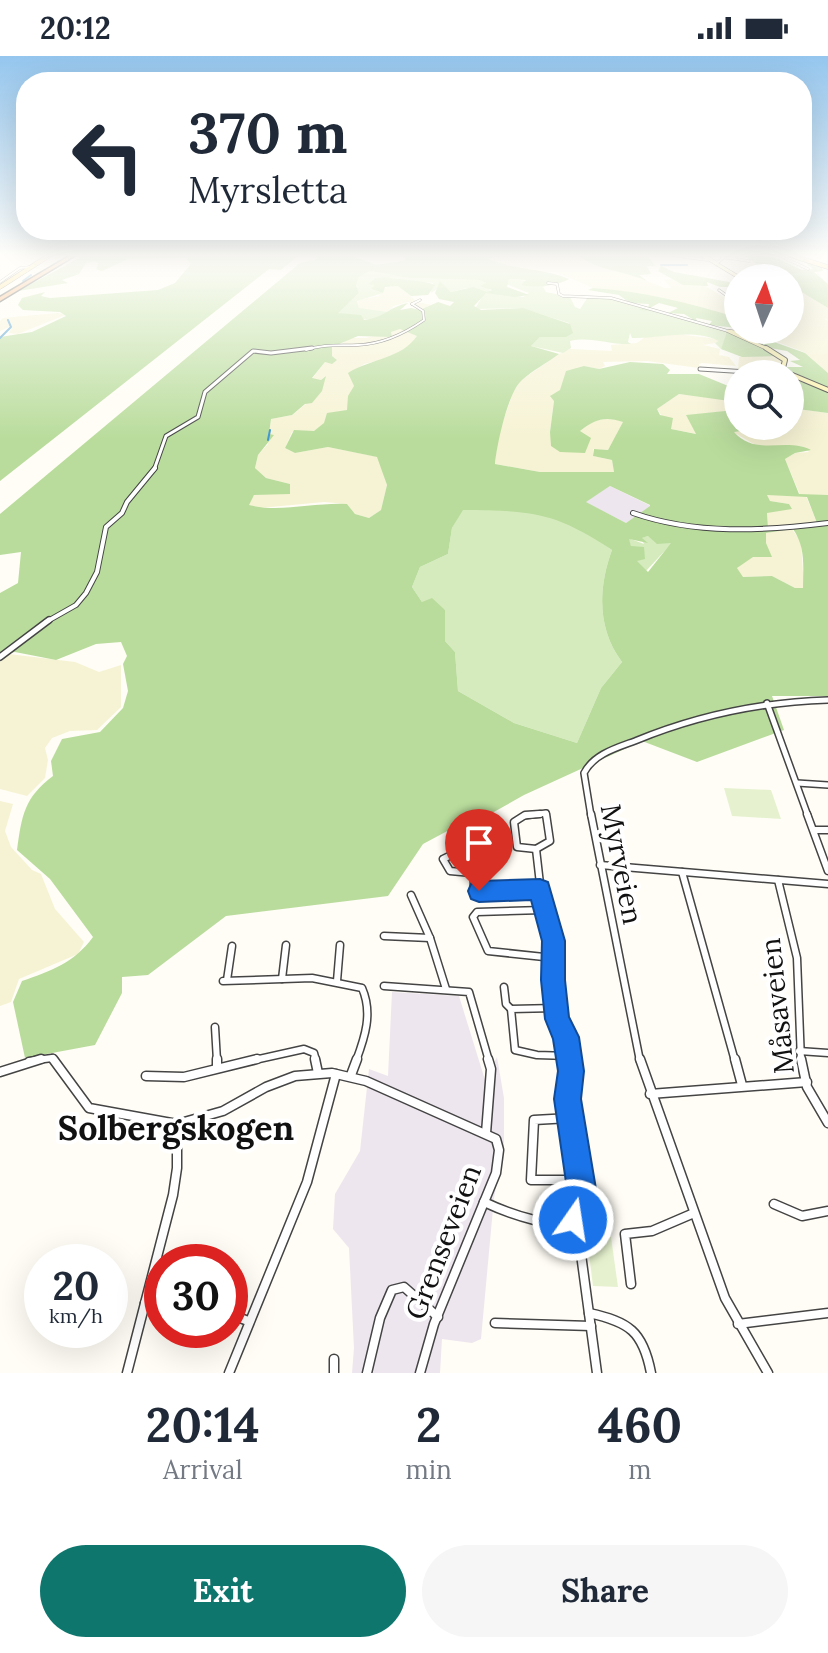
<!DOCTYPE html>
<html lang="en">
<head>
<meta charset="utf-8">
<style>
  body { margin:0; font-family:Lora,serif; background:#f6f6f7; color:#1f2937; height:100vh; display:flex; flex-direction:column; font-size:30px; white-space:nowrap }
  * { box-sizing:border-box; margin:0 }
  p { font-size:26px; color:#747a83 }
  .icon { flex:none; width:44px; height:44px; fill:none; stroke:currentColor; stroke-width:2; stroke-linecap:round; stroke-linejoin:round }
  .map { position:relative; height:1317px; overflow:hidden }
  .side { display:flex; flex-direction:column; background:#fff; flex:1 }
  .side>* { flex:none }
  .top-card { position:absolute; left:16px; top:16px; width:796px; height:168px; border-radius:32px; box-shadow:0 8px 32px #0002; background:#fff; color:#1f2937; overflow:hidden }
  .needle { width:52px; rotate:3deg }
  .controls { position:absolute; left:724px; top:208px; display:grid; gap:16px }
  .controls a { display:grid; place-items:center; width:80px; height:80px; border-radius:50%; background:#fff; box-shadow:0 8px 32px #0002; font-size:40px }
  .speed { position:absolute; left:24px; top:1188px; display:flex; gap:16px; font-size:40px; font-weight:700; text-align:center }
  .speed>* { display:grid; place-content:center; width:104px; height:104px; border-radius:50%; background:#fff; box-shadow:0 8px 32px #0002; line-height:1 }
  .speed small { font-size:20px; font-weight:400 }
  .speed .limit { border:12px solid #d22; background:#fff; color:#111 }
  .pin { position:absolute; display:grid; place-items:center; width:68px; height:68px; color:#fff; margin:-82px -34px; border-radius:50% 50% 50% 0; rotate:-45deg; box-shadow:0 0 8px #0007 }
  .pin .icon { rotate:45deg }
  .me { position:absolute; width:88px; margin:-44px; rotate:13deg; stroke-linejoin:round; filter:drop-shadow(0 0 6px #0008) }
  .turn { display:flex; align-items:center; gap:28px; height:168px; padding:0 40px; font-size:36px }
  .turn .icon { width:104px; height:104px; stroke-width:2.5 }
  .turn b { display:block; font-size:56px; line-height:68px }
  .eta { display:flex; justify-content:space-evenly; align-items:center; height:136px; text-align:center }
  .eta b { font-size:48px; font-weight:700; line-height:56px }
  .action { display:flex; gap:16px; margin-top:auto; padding:16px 40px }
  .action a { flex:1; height:92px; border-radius:48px; background:#0f766e; color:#fff; font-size:32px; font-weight:700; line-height:92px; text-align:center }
  .action a+a { background:#f6f6f7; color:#1f2937 }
  .status { display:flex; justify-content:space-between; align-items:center; height:56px; padding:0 40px; background:#fff; direction:ltr }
  .status svg { height:22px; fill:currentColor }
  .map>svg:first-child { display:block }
  .industrial { fill:#eee6ef }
  .farmland { fill:#f6f3d4 }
  .green { fill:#d5ebbd }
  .forest { fill:#b9dc9c; fill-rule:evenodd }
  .pitch { fill:#e6f2cf }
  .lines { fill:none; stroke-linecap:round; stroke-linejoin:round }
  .stream { stroke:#3f96cf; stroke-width:2 }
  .minor-far5-casing { stroke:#444; stroke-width:3 }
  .minor-far4-casing { stroke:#444; stroke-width:5 }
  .minor-far3-casing { stroke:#444; stroke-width:6 }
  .minor-far2-casing { stroke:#444; stroke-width:8 }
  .minor-far1-casing { stroke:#444; stroke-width:9 }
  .minor-casing { stroke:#444; stroke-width:11 }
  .secondary-far1-casing { stroke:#333; stroke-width:4 }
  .secondary-casing { stroke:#333; stroke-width:6 }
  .primary-casing { stroke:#222; stroke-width:5 }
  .motorway-casing { stroke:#222; stroke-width:3 }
  .minor-far5 { stroke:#fff; stroke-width:2 }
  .minor-far4 { stroke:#fff; stroke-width:3 }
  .minor-far3 { stroke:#fff; stroke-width:4 }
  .minor-far2 { stroke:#fff; stroke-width:5 }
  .minor-far1 { stroke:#fff; stroke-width:6 }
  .minor { stroke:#fff; stroke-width:8 }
  .secondary-far1 { stroke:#fff6b0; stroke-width:3 }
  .secondary { stroke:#fff6b0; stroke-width:4 }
  .primary { stroke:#f9d66b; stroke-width:4 }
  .motorway { fill:#f5a25d; fill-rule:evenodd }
  .route { fill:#1a73e8; stroke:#114b97; stroke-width:2 }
  .labels { text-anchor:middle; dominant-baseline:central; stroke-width:8; stroke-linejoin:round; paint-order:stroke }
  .near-street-label { font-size:28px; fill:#111; stroke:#fff }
  .near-quarter-label { font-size:34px; font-weight:bold; fill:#111; stroke:#fff }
</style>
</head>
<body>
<div class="status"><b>20:12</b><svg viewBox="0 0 49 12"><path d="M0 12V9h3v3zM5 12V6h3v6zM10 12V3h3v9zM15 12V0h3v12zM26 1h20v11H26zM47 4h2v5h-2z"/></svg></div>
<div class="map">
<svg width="828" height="1317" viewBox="0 0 828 1317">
  <rect width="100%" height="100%" fill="#fffdf5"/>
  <!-- industrial -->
  <g class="industrial">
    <path d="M610 430 651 450 626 467 585 446Z"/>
    <path d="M392 936 459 940 485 1024 497 1001 504 1042V1090L494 1142 481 1283 472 1287 442 1283 440 1317H352L354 1292 349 1192 333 1173 335 1138 360 1095 369 1013 388 1020Z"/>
  </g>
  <!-- farmland -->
  <g class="farmland">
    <path d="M504 199H577L590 208 619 214 665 232H671L664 224 672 223 684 229 705 230 738 249V262L670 244 593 232 556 216 527 215 488 203Z"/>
    <path d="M790 229 828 252V264L823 262 828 265V317L804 296 765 281 776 274H790Z"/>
    <path d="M393 230H399L417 246 432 249 421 254 408 246 393 250 388 256 359 253 358 244 379 240 385 232Z"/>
    <path d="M58 257 65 259 18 278 9 277 12 271 7 264 9 271 0 275V265L3 262Z"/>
    <path d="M400 273 418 280 411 291 385 303 364 308 349 318 354 330 347 354 314 375 292 376 285 392 295 397 328 391 378 401 387 429 381 454 369 462 355 458 347 448 324 446 260 452 248 449 254 439 275 437 290 428 266 422 255 412 258 399 268 388 271 363 292 359 306 348 325 320 321 324 312 323 325 306 333 307 336 303 332 300V291H349L342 288 348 282H366Z"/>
    <path d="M677 278 717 283 720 286 703 289 720 293 719 299 729 301 736 310 702 307 699 308V312L647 305 603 306 605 310 599 313 584 310 554 344 550 376 580 375 593 365 610 362 624 366 608 394 593 393V400L612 404 614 416H540L495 408 498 379 513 337 520 325 559 298 570 293 612 295 611 289 637 287 645 281Z"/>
    <path d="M776 299 782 303 780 311 756 315 738 314 739 301Z"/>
    <path d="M679 338 737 345 736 354 687 360 697 378 671 373 657 353Z"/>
    <path d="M790 352 828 357V439L806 440 817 467 768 472 767 456 789 448 770 445 766 439H800L785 403 795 397 809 396 802 390 759 391 733 376 750 374V370H790Z"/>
    <path d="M792 473 801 486 804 532H795L772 520 742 521 737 512 766 487V477Z"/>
    <path d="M9 598 75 606 99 616 121 609V651L97 674 70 675 52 682 45 692 48 704 45 722 27 740 0 733V606Z"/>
    <path d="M0 745 13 748 5 775 11 791 32 814 41 818 55 853 84 886 78 898 19 923 11 946 0 950Z"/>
  </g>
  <!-- green -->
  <g class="green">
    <path d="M370 215 409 222 480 224 484 225 491 236 523 241 529 237 506 228 509 223 527 225 521 229H548L543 231 546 236 570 241 575 251 580 253 588 241 611 242 641 251V254L654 253 728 276 721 293 715 287 719 285C692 272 661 283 632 282L630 277 628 286 631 288C610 289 590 280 570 285L571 292 563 297 531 290 540 281 556 279 570 273 569 267 521 252 475 253 485 236 466 232 451 236 443 229 431 237 433 227 410 225 374 229 371 233 383 237 357 245 359 252 388 256 393 251C382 270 355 263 337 257L359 237 356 231 359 221Z"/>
    <path d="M462 454C500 454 540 452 575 470 588 476 600 486 612 494 598 532 597 573 622 606L601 632 577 687 514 667 458 635 455 596 445 585V554L422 546 412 531 420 511 448 498 452 472Z"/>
    <path d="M648 480 672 487 645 516 636 505 628 482 644 488 641 482Z"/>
  </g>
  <!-- forest -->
  <g class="forest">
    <path d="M85 199H299L281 214 269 213 0 425V281L32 276 66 260 60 256 23 254 18 249 22 242 45 236 41 240 50 242 158 234 175 227 191 208 186 202 128 203 102 215 96 213 99 207 95 205 86 207 79 218 62 224 68 227 18 235Z"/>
    <path d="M320 199H350L376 209 403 205 406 203 404 199H504L488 203C514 214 543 212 569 223 557 230 534 232 521 229L526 224 509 223 507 231 529 239 515 241 486 237 474 250 481 254 523 252 570 268 573 277 566 281H540L531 290 559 298C547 307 533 314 522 324 508 336 497 388 495 408L540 416H614L612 404 593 400 594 393 608 394 623 366C605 360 595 363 580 375L591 382 585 397 560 396 551 390 550 376 554 345 550 340 560 334 566 315 584 310 599 313 630 306 663 308 670 314 667 318H699L738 334V370H750V374L734 376C756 401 786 381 811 394L795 397 785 403 799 438 828 439V640H772L784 674 697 706 642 685 524 739 492 757H484L466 765 423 788 388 840 226 860 148 919 122 921V937L95 989 25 1002 13 946 22 925C51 915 74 907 93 881L50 823 17 794C22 759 24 742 53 720L51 705 62 683 100 676 123 652 128 635 123 608 127 600 121 586 96 588 56 604 15 596 0 599V537L18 527 21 496 0 499V458L300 207 315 204ZM370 215 409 222 480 224 486 227 480 230 492 234 487 236 473 231 451 236 440 225 435 237 439 243 454 246 450 250 438 246 420 254 411 252 400 254 408 247C389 251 384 262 364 264L361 259 338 257 359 237 356 230 359 221ZM400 273 417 280C401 303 372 302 348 317L354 330 348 340 347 354 327 357 324 367 314 375 294 374 285 392 295 397 328 391 377 401 387 429 381 454 369 462 355 458 347 448C316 446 279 457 249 449L254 439 290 438V428L266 422 255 412 258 399 274 379 269 378 271 363 292 359 305 348 312 347 322 335 326 320 321 324 312 322 325 306 332 308 337 304 332 300V291L358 280 392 281 391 276ZM679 338 737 346 735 354 686 359 696 378 671 373 673 362 660 359 657 353ZM610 430 650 449V450L626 467 586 446ZM767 439 807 441 817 467 768 472 767 457 792 453 789 448 770 445ZM463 454C532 455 553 455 612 494 598 532 597 573 622 606L601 632 577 687 514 667 458 635 455 596 445 585V554L432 542 422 546 412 531 420 511 448 498 452 472ZM793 473C806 492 803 510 803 532H795L772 520 743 521 737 512 753 501H772L766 487V477ZM648 480 657 488 671 487 648 516 637 505 645 503 644 491 631 490 629 483 648 487 642 482Z"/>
    <path d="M578 199H647L655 210H647L651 218 639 219 647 225C625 215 595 214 578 199Z"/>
    <path d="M770 199 802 214 813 213 805 206 821 210 823 215 814 216 828 228V252L790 229V222L769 218 746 200Z"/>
    <path d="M661 210 674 216 729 226 738 231H720L707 226 708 230 683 229 658 215Z"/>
    <path d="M385 221C399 224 423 224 435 229L428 239 411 240 398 230 385 231 383 237 371 233 374 229 369 228 375 222Z"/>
    <path d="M593 232C640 235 692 247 738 262V272L709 269 712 265 696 262 697 266 684 258 668 257 678 252 659 247 650 252 655 255 639 254 642 252 636 251 648 252 649 248 630 247 619 239 588 234Z"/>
    <path d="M740 274H759L762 279 757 280 805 297 828 317V333L794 319 785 311H803L790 305 800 304 787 295 764 291 756 286 760 282 742 280 731 275 749 278Z"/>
    <path d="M727 276 779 300 742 301 721 293Z"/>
    <path d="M790 322 828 335V357L790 352Z"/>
  </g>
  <!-- pitch -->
  <g class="pitch">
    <path d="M724 732 771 734 781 763 732 760Z"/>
    <path d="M587 1181H611L618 1231 593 1230Z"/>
  </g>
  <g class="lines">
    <!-- stream -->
    <g class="stream">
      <path d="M661 209H687"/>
      <path d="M23 225 31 219"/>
      <path d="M0 282 11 271 8 264"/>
      <path d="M268 384 270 374"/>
    </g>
    <defs>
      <g id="minor-far5">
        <path d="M670 199 707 204"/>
        <path d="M705 199 717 207 723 202"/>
        <path d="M778 199 808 213"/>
        <path d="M722 201 749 205"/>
        <path d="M0 226 20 212 31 211"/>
        <path d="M548 227 557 228 559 238 563 240 611 242 728 275"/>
        <path d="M719 234 738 248"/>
        <path d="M412 248 420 244"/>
        <path d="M306 294C323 288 340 290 358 289 383 288 404 278 424 264L423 255 412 248"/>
      </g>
      <g id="minor-far4">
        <path d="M700 313 782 318"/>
        <path d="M154 414 166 380 198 361 205 336 253 295 271 297 312 292"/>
      </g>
      <g id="minor-far3">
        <path d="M633 457C696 479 763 475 828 467"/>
        <path d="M46 566 76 549 86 537 97 516 106 471 122 457 127 446 155 412"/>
      </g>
      <g id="minor-far2">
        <path d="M0 601 49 564"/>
        <path d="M767 647 808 760"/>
        <path d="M797 727 828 729"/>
        <path d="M524 760 546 757V760"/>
        <path d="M591 760 584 717C594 698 616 692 635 685 698 659 760 646 828 644"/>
      </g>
      <g id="minor-far1">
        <path d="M540 758 525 759 514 766 517 791 536 793 550 785 546 758"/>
        <path d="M591 758 640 1005"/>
        <path d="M807 758 828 815"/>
        <path d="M814 774H828"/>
        <path d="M536 793 543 854 554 885 553 924 557 963 566 981 570 1005"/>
        <path d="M600 809 828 828"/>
        <path d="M682 816 735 1005"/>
        <path d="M472 817 450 815 443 803 470 790 473 795 474 833H540"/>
        <path d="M778 824 797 902 801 1005"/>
        <path d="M411 839 430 882 446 933"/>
        <path d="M543 854 477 856 473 861 488 895 544 901"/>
        <path d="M384 880 430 882"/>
        <path d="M282 923 286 889"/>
        <path d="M227 924 232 890"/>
        <path d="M223 925 312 922 362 932C373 957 365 981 356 1005"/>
        <path d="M337 925 340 889"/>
        <path d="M384 930 469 936 489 1005"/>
        <path d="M504 931 506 948 511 953"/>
        <path d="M556 952 511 953 515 994 537 999 569 1000"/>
        <path d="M215 971 217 1005"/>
        <path d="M799 995 828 997"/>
        <path d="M29 1005 52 1002 55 1005"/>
        <path d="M250 1005 304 993 314 997 316 1005"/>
      </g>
      <g id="minor">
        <path d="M53 1003 89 1052 177 1068 223 1055 266 1031 295 1020 332 1017 366 1025 496 1083 499 1094 496 1117 434 1268 420 1317"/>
        <path d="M217 1003V1012"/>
        <path d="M315 1003 318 1017"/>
        <path d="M640 1003 725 1242 768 1317"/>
        <path d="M735 1003 742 1029"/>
        <path d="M801 1003 807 1031 828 1067"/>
        <path d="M0 1016 41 1003"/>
        <path d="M351 1019 357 1003"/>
        <path d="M146 1020 184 1021 257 1003"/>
        <path d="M650 1038 807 1026"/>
        <path d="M570 1062 534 1064 531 1124H581"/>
        <path d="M486 1077 491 1013 488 1003"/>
        <path d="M484 1146C501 1154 566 1181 578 1158 588 1137 573 1083 569 1059 567 1040 572 1022 569 1003"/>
        <path d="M774 1148 802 1160 828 1155"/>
        <path d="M573 1164 578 1176 597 1317"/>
        <path d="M631 1228 625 1178 652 1175 694 1157"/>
        <path d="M145 1247 162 1248"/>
        <path d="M589 1257C629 1266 643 1275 651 1317"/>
        <path d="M230 1258 248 1265"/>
        <path d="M495 1267 591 1270"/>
        <path d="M738 1268 828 1257"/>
        <path d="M334 1303V1317"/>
        <path d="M127 1317 173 1139 177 1112V1068"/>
        <path d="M229 1317 307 1126 336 1018"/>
        <path d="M367 1317 380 1262 392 1234 404 1231 438 1261"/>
      </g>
      <g id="secondary-far1">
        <path d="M702 199 740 222"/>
        <path d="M770 294 728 275 761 280 774 274"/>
      </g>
      <g id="secondary">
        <path d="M766 292 785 304 783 312 790 318"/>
        <path d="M790 318 828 334"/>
      </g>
      <g id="primary">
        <path d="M790 199 828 211"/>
        <path d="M0 231 50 199"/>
      </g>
      <path id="motorway" d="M71 199H76L0 245V241Z"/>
    </defs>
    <!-- minor-far5 casing -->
    <use href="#minor-far5" class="minor-far5-casing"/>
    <!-- minor-far4 casing -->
    <use href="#minor-far4" class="minor-far4-casing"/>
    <!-- minor-far3 casing -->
    <use href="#minor-far3" class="minor-far3-casing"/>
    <!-- minor-far2 casing -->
    <use href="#minor-far2" class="minor-far2-casing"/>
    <!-- minor-far1 casing -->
    <use href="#minor-far1" class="minor-far1-casing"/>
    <!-- minor casing -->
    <use href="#minor" class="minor-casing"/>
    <!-- secondary-far1 casing -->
    <use href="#secondary-far1" class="secondary-far1-casing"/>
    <!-- secondary casing -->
    <use href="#secondary" class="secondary-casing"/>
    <!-- primary casing -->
    <use href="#primary" class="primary-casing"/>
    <!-- motorway casing -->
    <use href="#motorway" class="motorway-casing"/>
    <!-- minor-far5 -->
    <use href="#minor-far5" class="minor-far5"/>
    <!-- minor-far4 -->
    <use href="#minor-far4" class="minor-far4"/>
    <!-- minor-far3 -->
    <use href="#minor-far3" class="minor-far3"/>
    <!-- minor-far2 -->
    <use href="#minor-far2" class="minor-far2"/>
    <!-- minor-far1 -->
    <use href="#minor-far1" class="minor-far1"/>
    <!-- minor -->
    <use href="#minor" class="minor"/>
    <!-- secondary-far1 -->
    <use href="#secondary-far1" class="secondary-far1"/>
    <!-- secondary -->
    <use href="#secondary" class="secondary"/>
    <!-- primary -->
    <use href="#primary" class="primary"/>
    <!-- motorway -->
    <use href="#motorway" class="motorway"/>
  </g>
  <!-- sky -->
  <linearGradient id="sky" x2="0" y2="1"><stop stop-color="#95c6ee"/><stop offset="0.52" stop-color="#fffefa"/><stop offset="1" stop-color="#fffefa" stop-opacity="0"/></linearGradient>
  <rect width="828" height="383" fill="url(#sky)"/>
  <!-- route -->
  <path class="route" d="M540 823 548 826 565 885V924L569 961 579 981 584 1015 581 1043 596 1133 591 1160 583 1174 573 1179 562 1174 558 1164 566 1146 567 1133 554 1043 558 1015 553 983 545 963 541 924 542 885 531 844 479 846 471 843 468 835 471 828 479 825Z"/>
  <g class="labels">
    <!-- near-street labels -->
    <g class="near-street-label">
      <text transform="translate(622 808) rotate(79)">Myrveien</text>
      <text transform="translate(777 950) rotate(-96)">Måsaveien</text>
      <text transform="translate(443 1186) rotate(-69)">Grenseveien</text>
    </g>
    <!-- near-quarter labels -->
    <g class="near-quarter-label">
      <text x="176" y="1071">Solbergskogen</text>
    </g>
  </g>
</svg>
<div class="controls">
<a><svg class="needle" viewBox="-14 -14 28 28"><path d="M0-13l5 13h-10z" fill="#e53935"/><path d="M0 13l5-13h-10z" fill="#747a83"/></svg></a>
<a><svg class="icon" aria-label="search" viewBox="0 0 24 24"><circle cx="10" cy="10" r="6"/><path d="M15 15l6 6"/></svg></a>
</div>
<div class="speed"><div>20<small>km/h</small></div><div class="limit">30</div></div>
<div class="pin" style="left:479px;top:835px;background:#d93025"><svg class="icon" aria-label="arrive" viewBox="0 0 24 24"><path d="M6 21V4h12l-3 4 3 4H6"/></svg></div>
<svg class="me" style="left:573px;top:1164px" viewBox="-20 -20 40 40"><circle r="17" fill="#1a73e8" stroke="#fff" stroke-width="3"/><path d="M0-11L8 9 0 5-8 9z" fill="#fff"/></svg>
<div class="top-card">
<div class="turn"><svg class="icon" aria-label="left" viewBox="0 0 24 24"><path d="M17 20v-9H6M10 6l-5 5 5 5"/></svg><div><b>370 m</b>Myrsletta</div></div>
</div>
</div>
<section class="side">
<div class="eta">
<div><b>20:14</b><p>Arrival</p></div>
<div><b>2</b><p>min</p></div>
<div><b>460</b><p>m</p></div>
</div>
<div class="action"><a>Exit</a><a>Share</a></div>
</section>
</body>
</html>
